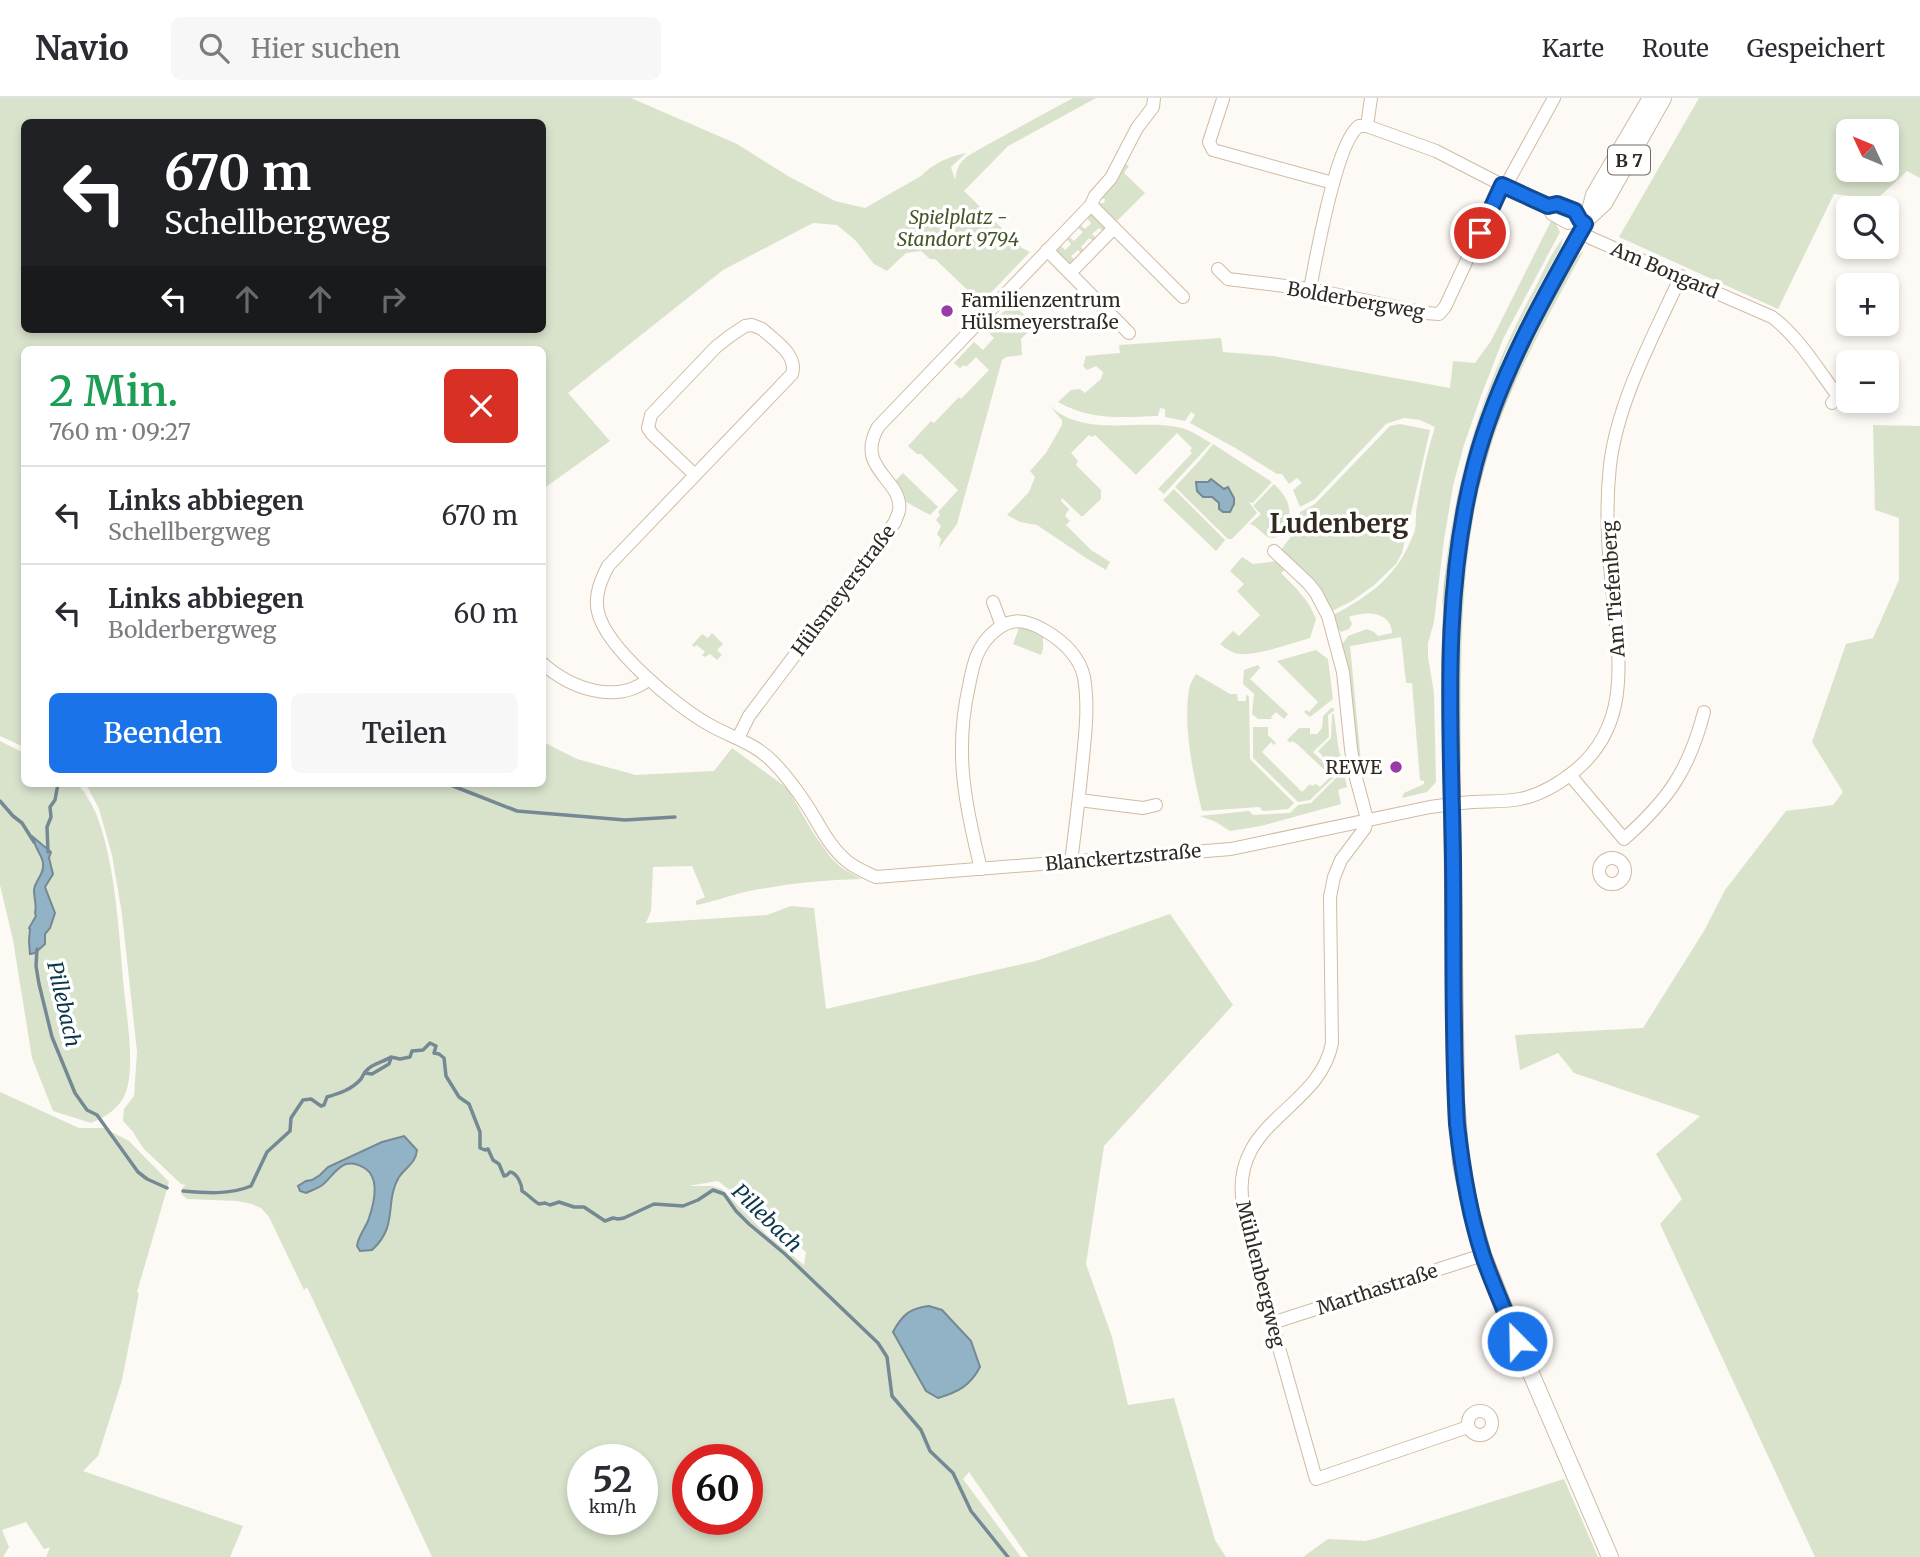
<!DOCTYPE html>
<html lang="de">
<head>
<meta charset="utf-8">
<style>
  body { margin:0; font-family:Merriweather,serif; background:#f7f7f7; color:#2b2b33; height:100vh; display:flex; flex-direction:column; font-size:26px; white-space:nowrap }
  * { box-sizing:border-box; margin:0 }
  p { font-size:23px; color:#7c7c81 }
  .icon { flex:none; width:38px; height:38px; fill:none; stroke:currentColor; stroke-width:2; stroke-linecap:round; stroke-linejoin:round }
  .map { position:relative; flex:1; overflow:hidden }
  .sheet { position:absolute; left:21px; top:248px; width:525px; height:441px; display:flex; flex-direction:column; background:#fff; border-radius:10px; box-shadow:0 4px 10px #0003 }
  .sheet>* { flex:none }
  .top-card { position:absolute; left:21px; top:21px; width:525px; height:214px; border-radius:10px; box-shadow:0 4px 10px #0003; background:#202124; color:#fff; overflow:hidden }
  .needle { width:46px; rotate:314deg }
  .tools { position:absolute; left:1836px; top:21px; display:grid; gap:14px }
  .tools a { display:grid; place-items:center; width:63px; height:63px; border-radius:10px; background:#fff; box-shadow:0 4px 10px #0003; font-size:35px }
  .speed { position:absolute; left:567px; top:1346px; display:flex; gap:14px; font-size:35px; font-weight:700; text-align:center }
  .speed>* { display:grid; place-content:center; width:91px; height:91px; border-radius:50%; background:#fff; box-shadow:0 4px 10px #0003; line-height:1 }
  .speed small { font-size:18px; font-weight:400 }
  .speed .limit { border:10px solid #d22; background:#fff; color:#111 }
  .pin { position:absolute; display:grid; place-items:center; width:60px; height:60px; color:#fff; margin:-30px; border:4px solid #fff; border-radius:50%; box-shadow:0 2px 7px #0007 }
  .me { position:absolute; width:77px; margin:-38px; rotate:337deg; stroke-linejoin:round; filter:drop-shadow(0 0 5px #0008) }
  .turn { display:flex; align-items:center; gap:24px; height:147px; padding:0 28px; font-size:32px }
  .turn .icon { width:91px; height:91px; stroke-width:2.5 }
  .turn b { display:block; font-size:49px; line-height:60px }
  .lanes { display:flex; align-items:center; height:66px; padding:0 28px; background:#0003; justify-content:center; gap:35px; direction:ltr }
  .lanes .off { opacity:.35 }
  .round { display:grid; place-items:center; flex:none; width:74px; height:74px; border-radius:10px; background:#f7f7f7 }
  .overview { display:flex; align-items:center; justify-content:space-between; height:119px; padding:0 28px }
  h1 { font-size:42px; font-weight:600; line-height:52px; color:#1e9e55 }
  .cta { display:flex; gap:14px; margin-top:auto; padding:14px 28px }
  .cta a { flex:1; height:80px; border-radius:10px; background:#1a73e8; color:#fff; font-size:28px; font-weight:600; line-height:80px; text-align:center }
  .cta a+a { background:#f7f7f7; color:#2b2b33 }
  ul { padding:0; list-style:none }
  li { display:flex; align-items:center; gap:21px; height:98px; padding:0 28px; border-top:2px solid #e1e1e2 }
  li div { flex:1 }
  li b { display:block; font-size:26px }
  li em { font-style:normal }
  header { display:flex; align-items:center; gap:42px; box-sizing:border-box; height:98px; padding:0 35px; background:#fff; border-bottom:2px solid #e1e1e2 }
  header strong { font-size:33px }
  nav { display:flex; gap:38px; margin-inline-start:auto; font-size:24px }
  .search { width:490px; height:63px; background:#f7f7f7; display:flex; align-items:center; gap:18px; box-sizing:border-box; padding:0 24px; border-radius:10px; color:#7c7c81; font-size:26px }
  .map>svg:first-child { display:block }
  .green { fill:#d9e3cc; fill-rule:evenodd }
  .water { fill:#92b2c5; stroke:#758994; stroke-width:2 }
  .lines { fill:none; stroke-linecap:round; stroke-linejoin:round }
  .stream { stroke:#758994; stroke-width:3.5 }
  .minor-casing { stroke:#d0bba3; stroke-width:14 }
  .major-casing { stroke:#d0bba3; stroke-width:18 }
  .minor { stroke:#fff; stroke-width:12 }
  .major { stroke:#fff; stroke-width:16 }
  .route-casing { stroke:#114b97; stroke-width:18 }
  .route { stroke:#1a73e8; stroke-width:12 }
  .poi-dot { fill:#993ba5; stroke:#fff; stroke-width:2.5 }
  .labels { text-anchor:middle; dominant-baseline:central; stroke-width:7; stroke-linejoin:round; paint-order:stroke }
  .shield { fill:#fff; stroke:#706a64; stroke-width:2 }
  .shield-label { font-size:18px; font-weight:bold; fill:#322a21 }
  .park-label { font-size:19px; font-style:italic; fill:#435527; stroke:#fff }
  .street-label { font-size:19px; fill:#322a21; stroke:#fff }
  .poi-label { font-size:19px; fill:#322a21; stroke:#fff; text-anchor:start }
  .water-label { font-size:21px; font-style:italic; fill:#0b374c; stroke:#fff }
  .district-label { font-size:26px; font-weight:bold; fill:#322a21; stroke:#fff }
</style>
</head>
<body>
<header>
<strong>Navio</strong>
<div class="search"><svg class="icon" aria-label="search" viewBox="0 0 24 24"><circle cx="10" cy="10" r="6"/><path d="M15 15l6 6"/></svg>Hier suchen</div>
<nav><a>Karte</a><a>Route</a><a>Gespeichert</a></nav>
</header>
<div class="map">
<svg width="1920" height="1459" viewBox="0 0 1920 1459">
  <rect width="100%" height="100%" fill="#fdf9f4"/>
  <!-- green -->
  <g class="green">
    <path d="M0 0H631L737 46 788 78 835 103 865 110 921 78C931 67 949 58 966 55L951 69 955 82C958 61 966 59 985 48L1073 0H1096L1008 48 964 93 1022 150 1030 154 981 205 935 161H930L921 153 906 155 887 173 874 166 856 143 837 127 813 125 723 172 568 295 610 343 543 391 542 252H24V649L0 638ZM542 24V231H24V24Z"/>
    <path d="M1699 0H1920V80L1907 73 1877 101 1834 96 1778 211 1619 139ZM1848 33H1886V72H1848Z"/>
    <path d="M1124 65 1129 68 1124 75 1145 95 1116 124 1099 105H1104L1105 101 1100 100Z"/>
    <path d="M1090 116H1094L1106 127 1105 134 1099 130 1092 136 1098 142 1095 144 1089 140 1081 149 1086 154 1083 157 1078 152 1071 158 1076 164 1069 167 1056 156V152L1060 147 1065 152 1071 146 1066 140 1068 138 1074 143 1083 134 1077 129 1079 126 1085 131 1091 125 1086 119Z"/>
    <path d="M1551 123 1556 126 1560 134 1503 241 1481 298 1464 347 1453 388 1444 442 1434 524 1428 545V559L1434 595 1436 684 1427 694 1402 700 1404 695 1424 686V683L1420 682 1412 585H1406L1401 539 1350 548 1363 685 1355 645 1342 546 1348 538 1367 531 1374 534 1378 538 1392 535C1391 513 1365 513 1349 519L1352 526 1349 531 1341 534 1337 530 1333 517C1372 497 1398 477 1414 435 1417 427 1415 416 1417 408 1421 382 1427 354 1435 329L1420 322 1404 320 1386 326 1315 401 1300 409 1293 392 1302 385 1297 380 1289 386 1282 376H1277L1237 351 1190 325 1195 317 1191 314 1185 323 1165 319V311L1160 310 1158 318C1122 319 1091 323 1058 304L1071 292 1080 291 1085 295 1101 281 1103 274 1096 268 1087 272 1083 268 1086 258 1120 255 1119 247 1221 240 1223 254 1273 258 1450 290 1453 263 1475 265 1491 243Z"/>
    <path d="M1563 140 1561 149 1529 208 1505 256 1488 302 1474 347 1442 510C1449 399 1480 290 1534 192 1543 174 1551 155 1563 140Z"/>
    <path d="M1584 152C1552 211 1518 270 1496 333 1457 442 1461 556 1461 669H1458V513L1465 443 1472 408 1495 324 1512 285 1554 200 1576 160Z"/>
    <path d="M1012 205 1035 227 1021 241 1022 257 1006 259 1002 262 957 426 939 450 941 441 937 436 941 428 936 422 940 417 938 414 958 392 921 356H917L908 348 931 323 934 325 959 299 961 301 989 272 976 259 966 269 964 267 960 270 954 265 974 244 983 252 994 240 986 232Z"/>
    <path d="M1049 307C1083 340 1135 321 1177 329 1190 331 1200 339 1211 345L1164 396 1158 391 1192 355 1190 353 1192 350 1177 335 1136 377 1095 337 1092 339 1089 337 1071 355 1078 363 1076 367 1101 392V401L1083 418H1081L1062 400 1061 403 1069 411 1065 418 1070 423 1066 427 1091 452 1110 464 1106 472 1086 460 1037 427 1020 424 1007 417 1029 394 1035 379 1030 373 1046 355 1062 327V322Z"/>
    <path d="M1400 326 1430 332 1402 455 1396 466 1373 488 1352 503 1332 513 1281 452 1295 433 1300 414 1315 406 1390 328Z"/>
    <path d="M1873 327 1920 328V1459H1815L1660 1126 1682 1101 1656 1056 1700 1018 1574 975 1558 955 1520 972 1515 937 1643 930 1704 833 1725 792 1786 713 1833 707 1843 694 1812 644 1846 546 1873 540 1899 482V420L1875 412Z"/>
    <path d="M1213 346 1272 384 1253 405 1249 404 1257 415 1232 441H1228L1175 389 1200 362Z"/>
    <path d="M903 375 938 409 930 417 906 404 904 397 895 383Z"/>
    <path d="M1274 386C1287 398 1295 413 1285 430 1282 434 1278 440 1273 440 1264 441 1259 428 1250 426L1261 416 1253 408Z"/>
    <path d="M1174 391 1225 442 1216 453 1163 402Z"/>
    <path d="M1242 459 1253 466 1277 463 1287 470 1281 475C1295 489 1309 502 1316 521L1310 540C1293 545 1258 557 1241 556 1234 556 1226 551 1220 546L1233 533 1239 538 1260 517 1237 493 1244 486 1230 473Z"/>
    <path d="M1019 530 1031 531 1043 537V551L1041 557 1013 546Z"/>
    <path d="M712 535 723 546 717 552 722 557 717 562 710 556 705 559 702 557 705 554 697 547 694 549 692 547 702 536 708 540Z"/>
    <path d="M1316 552 1328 561 1333 601 1310 619 1304 614 1306 612 1309 614 1318 604 1277 563Z"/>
    <path d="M1258 567 1260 570 1250 581 1288 616 1284 621 1276 614 1271 619 1272 621H1258L1252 616 1254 596 1243 586 1244 572Z"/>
    <path d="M1196 576 1230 596H1237L1238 603H1246V596L1249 599 1250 661 1294 705 1288 711 1263 713 1259 709 1202 713C1193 675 1183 630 1189 591 1190 585 1193 581 1196 576Z"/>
    <path d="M1331 610H1334V613L1328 617 1329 639 1313 654 1335 675V678L1310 702 1298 704 1253 660V629H1268V637L1276 645 1274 647 1271 644 1262 654 1302 694 1310 686 1312 688 1316 686 1320 689 1331 678 1297 646 1292 643 1290 645 1287 642 1299 630H1310V636H1317L1322 630 1323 618Z"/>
    <path d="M1332 616H1334L1338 647 1347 689 1338 692 1341 706 1261 728 1230 733 1216 724 1200 718 1249 713 1253 717 1290 715 1298 707 1311 705 1338 678V675L1318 653 1331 640Z"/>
    <path d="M0 643 24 655V686H77C86 695 92 706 97 718 116 768 119 838 124 892 127 919 135 968 126 994 120 1010 106 1019 91 1025L53 1013 32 960 13 842 0 787ZM36 749C41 756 55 768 52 777 51 782 47 785 45 789L55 815 50 830 45 836V846L31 856 29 838 37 818 35 796 40 779 43 774V768Z"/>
    <path d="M543 644 577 661 636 677 714 673 732 650 787 690 814 736 832 761 842 770 861 781C822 782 783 786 745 794 728 798 713 804 696 807V803L705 799 692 768 653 769 651 813 646 825 767 817 791 808 814 810 826 911 1036 863 1170 816 1233 907 1104 1048 1086 1166 1112 1239 1128 1307 1174 1300 1215 1442 1226 1459H1028L969 1374 963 1381 1021 1459H432L307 1189 304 1192 269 1119 261 1110 252 1106 237 1103 187 1101 181 1096 183 1089 186 1087 181 1086 143 1050 133 1034 123 1023 124 1011 134 998 137 954 122 816 112 757 99 711 86 686H542ZM718 1083 776 1128 806 1154 804 1167 766 1136 722 1091 712 1088H688ZM902 1218 926 1293 893 1234ZM583 1362H642V1421H583ZM688 1362H747V1421H688Z"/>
    <path d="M0 994 79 1030H104L129 1043 169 1084 137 1194 139 1195 122 1282 98 1358 83 1373 243 1428 230 1459H46L50 1449 44 1451 26 1424 2 1432 9 1449 3 1459H0Z"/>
    <path d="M1564 1381 1598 1459H1303L1328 1441 1365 1443 1374 1441Z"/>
  </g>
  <!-- water -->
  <g class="water">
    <path d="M1211 381 1224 391 1228 389 1234 400V406L1230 414H1223L1219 411V405L1212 399H1203L1197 393 1196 384H1208Z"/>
    <path d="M33 739 51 754 49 760 53 776 45 789 55 815 50 830 45 836V846L35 855 30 856 29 843 30 831 29 830 36 818 35 815C37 807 34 801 34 792 35 782 45 776 43 765 41 755 34 749 33 739Z"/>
    <path d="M404 1038 417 1052C416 1065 406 1069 399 1079 384 1104 399 1128 372 1152L360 1153 357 1148C358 1139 364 1132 368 1123 373 1109 381 1082 366 1071 360 1067 354 1064 346 1066 335 1070 330 1082 321 1088 316 1091 310 1093 306 1095L300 1093 298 1088 306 1083 312 1082 320 1077 328 1069 382 1044Z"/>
    <path d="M929 1208 942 1212 971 1243 980 1269C970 1288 958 1294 938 1300L926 1293 893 1234C902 1217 910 1210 929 1208Z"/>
  </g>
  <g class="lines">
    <!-- stream -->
    <g class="stream">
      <path d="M448 686 517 713 625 722 675 719"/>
      <path d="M0 703 13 718 22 725 34 744"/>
      <path d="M48 754 47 729 51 719 50 709 55 702 58 686"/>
      <path d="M37 851 36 868 39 886 52 939 75 995 87 1012 97 1017 138 1074 147 1081 167 1090"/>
      <path d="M365 975 372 976 389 966 391 960"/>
      <path d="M183 1093C205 1095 230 1097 251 1088L267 1054 290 1033 291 1020 303 1002 311 1001 321 1008 324 1007 327 999C340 995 351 992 361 981 363 978 364 974 367 972 373 965 384 964 391 959L400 961 410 959 412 953 423 952 430 945 436 948 434 955 439 956 444 960 446 978 459 999 469 1006 480 1034V1050L485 1052 488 1051 493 1062 499 1066 504 1078 507 1077 510 1074C517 1075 522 1086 522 1093 529 1097 532 1102 539 1106L545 1105 550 1107 559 1104 574 1109H584L605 1123 613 1120 618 1121 624 1120 654 1106 683 1108 698 1102 713 1092 724 1096 736 1113 749 1126 785 1156 878 1245 887 1259 892 1298 921 1332 930 1353 953 1375 971 1413 1008 1459"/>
    </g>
    <defs>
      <g id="minor">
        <path d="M1223 1 1209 44 1213 52 1333 85"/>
        <path d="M1367 28 1371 0"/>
        <path d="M1505 89 1554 0"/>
        <path d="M1091 107 1183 199"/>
        <path d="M1548 108 1552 116 1568 125 1580 122"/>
        <path d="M1580 134 1593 141 1772 219C1799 239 1818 272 1838 298L1832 305"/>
        <path d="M1047 152 1129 235"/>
        <path d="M1218 171 1228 181 1310 191 1426 215 1439 216 1445 209 1502 87"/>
        <path d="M1070 175 1114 130"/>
        <path d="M1310 191C1316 160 1336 44 1359 28H1367L1436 53 1502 87 1548 108 1557 106 1575 113 1580 122 1585 126"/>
        <path d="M695 377 652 336 648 330 651 317 716 249 730 238 745 228 752 227 762 231C775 243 798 257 792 276L608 468C601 482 594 497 598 514 606 550 676 608 708 626 730 639 753 644 772 663 786 677 797 692 808 709 820 728 830 750 848 764 857 771 867 775 876 779L1231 751 1430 709C1444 707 1458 705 1472 704 1488 703 1505 704 1520 701 1541 697 1560 685 1576 672 1637 621 1616 546 1611 478 1607 441 1606 404 1610 367 1618 302 1654 237 1681 178"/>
        <path d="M1274 453 1308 485 1316 495 1328 518 1343 574 1351 651 1356 680 1367 721 1365 730 1341 762 1334 779 1330 799 1332 945C1319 1014 1225 1023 1244 1113L1272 1225 1316 1381 1468 1329"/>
        <path d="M993 504 1002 528"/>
        <path d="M542 565C570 590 615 607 648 582"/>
        <path d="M738 640 749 618 895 424C896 420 898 417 899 413 904 381 854 372 878 329L1091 107 1095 98 1111 80 1137 30 1153 9 1154 0"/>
        <path d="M1570 677 1624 741C1668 702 1689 672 1704 614"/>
        <path d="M1079 702 1143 710 1156 707"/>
        <circle cx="1612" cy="773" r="13"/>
        <path d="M981 771C965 707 954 653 969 588 973 566 977 547 996 532 1012 519 1027 522 1044 532 1063 543 1079 557 1084 579 1089 609 1085 639 1082 669 1079 701 1075 732 1071 764"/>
        <path d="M1272 1225 1483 1157"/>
        <circle cx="1480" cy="1325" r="12"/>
      </g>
      <g id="major">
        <path d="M1590 118 1604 105 1663 0"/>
        <path d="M1610 1459 1526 1264 1483 1157 1471 1114 1461 1065 1456 1001 1450 566 1453 488 1466 403 1485 333 1513 263 1531 225 1588 120 1594 97 1651 0"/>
      </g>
    </defs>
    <!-- minor casing -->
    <use href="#minor" class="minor-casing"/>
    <!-- major casing -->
    <use href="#major" class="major-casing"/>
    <!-- minor -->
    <use href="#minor" class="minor"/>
    <!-- major -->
    <use href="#major" class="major"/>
  </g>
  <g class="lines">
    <defs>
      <path id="route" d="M1480 135 1502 87 1548 108 1557 106 1575 113 1580 122 1585 126C1542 202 1498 280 1475 366 1441 495 1451 629 1453 761 1454 849 1452 937 1457 1026 1462 1071 1469 1115 1483 1158 1493 1187 1506 1215 1517 1243"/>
    </defs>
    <!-- route casing -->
    <use href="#route" class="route-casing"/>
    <!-- route -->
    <use href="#route" class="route"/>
  </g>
  <!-- markers -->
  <g class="poi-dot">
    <circle cx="947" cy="213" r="7"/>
    <circle cx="1396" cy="669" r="7"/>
  </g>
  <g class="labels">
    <!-- shield labels -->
    <rect class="shield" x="1608" y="47.5" width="42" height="29" rx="5"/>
    <g class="shield-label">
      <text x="1629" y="62">B 7</text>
    </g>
    <!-- park labels -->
    <g class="park-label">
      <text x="958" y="119">Spielplatz -<tspan x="958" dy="22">Standort 9794</tspan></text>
    </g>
    <!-- street labels -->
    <g class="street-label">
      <text transform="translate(1665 172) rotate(23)">Am Bongard</text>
      <text transform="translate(1356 202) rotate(10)">Bolderbergweg</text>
      <text transform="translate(1613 491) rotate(-94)">Am Tiefenberg</text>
      <text transform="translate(843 492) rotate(-53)">Hülsmeyerstraße</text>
      <text transform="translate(1123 759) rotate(-5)">Blanckertzstraße</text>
      <text transform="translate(1261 1176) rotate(76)">Mühlenbergweg</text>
      <text transform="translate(1377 1191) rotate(-18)">Marthastraße</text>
    </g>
    <!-- poi labels -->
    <g class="poi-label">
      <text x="961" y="202">Familienzentrum<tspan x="961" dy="22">Hülsmeyerstraße</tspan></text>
      <text x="1382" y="669" text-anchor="end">REWE</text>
    </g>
    <!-- water labels -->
    <g class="water-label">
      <text transform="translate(64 906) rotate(77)">Pillebach</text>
      <text transform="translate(767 1120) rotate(44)">Pillebach</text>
    </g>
    <!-- district labels -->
    <g class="district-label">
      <text x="1339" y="425">Ludenberg</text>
    </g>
  </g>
</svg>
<div class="tools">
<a><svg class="needle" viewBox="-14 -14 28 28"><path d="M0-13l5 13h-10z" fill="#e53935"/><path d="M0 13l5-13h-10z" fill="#7c7c81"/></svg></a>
<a><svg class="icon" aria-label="search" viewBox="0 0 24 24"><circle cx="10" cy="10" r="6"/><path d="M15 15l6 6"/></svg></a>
<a>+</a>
<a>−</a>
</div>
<div class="speed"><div>52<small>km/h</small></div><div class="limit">60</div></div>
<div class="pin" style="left:1480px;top:135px;background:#d93025"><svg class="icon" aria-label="arrive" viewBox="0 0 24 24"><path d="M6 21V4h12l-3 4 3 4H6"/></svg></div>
<svg class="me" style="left:1517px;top:1243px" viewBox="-20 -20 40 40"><circle r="17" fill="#1a73e8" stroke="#fff" stroke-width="3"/><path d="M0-11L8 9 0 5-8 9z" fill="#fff"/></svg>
<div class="top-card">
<div class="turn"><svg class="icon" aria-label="left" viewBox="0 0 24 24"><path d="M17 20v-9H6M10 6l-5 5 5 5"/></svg><div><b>670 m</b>Schellbergweg</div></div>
<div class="lanes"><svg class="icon" aria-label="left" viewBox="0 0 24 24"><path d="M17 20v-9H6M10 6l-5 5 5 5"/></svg><svg class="icon off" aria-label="ahead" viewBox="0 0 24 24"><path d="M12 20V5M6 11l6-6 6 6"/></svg><svg class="icon off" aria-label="ahead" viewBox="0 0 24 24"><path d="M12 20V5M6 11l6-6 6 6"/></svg><svg class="icon off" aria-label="right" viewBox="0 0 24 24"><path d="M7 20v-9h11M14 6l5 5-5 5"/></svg></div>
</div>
<section class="sheet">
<div class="overview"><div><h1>2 Min.</h1><p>760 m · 09:27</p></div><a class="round" style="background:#d93025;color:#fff"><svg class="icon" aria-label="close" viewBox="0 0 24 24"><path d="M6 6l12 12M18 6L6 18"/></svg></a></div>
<ul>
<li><svg class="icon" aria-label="left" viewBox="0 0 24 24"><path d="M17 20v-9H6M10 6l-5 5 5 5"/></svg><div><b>Links abbiegen</b><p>Schellbergweg</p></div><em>670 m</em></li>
<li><svg class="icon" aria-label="left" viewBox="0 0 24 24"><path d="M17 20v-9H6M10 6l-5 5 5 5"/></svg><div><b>Links abbiegen</b><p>Bolderbergweg</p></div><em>60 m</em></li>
</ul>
<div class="cta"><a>Beenden</a><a>Teilen</a></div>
</section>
</div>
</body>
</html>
